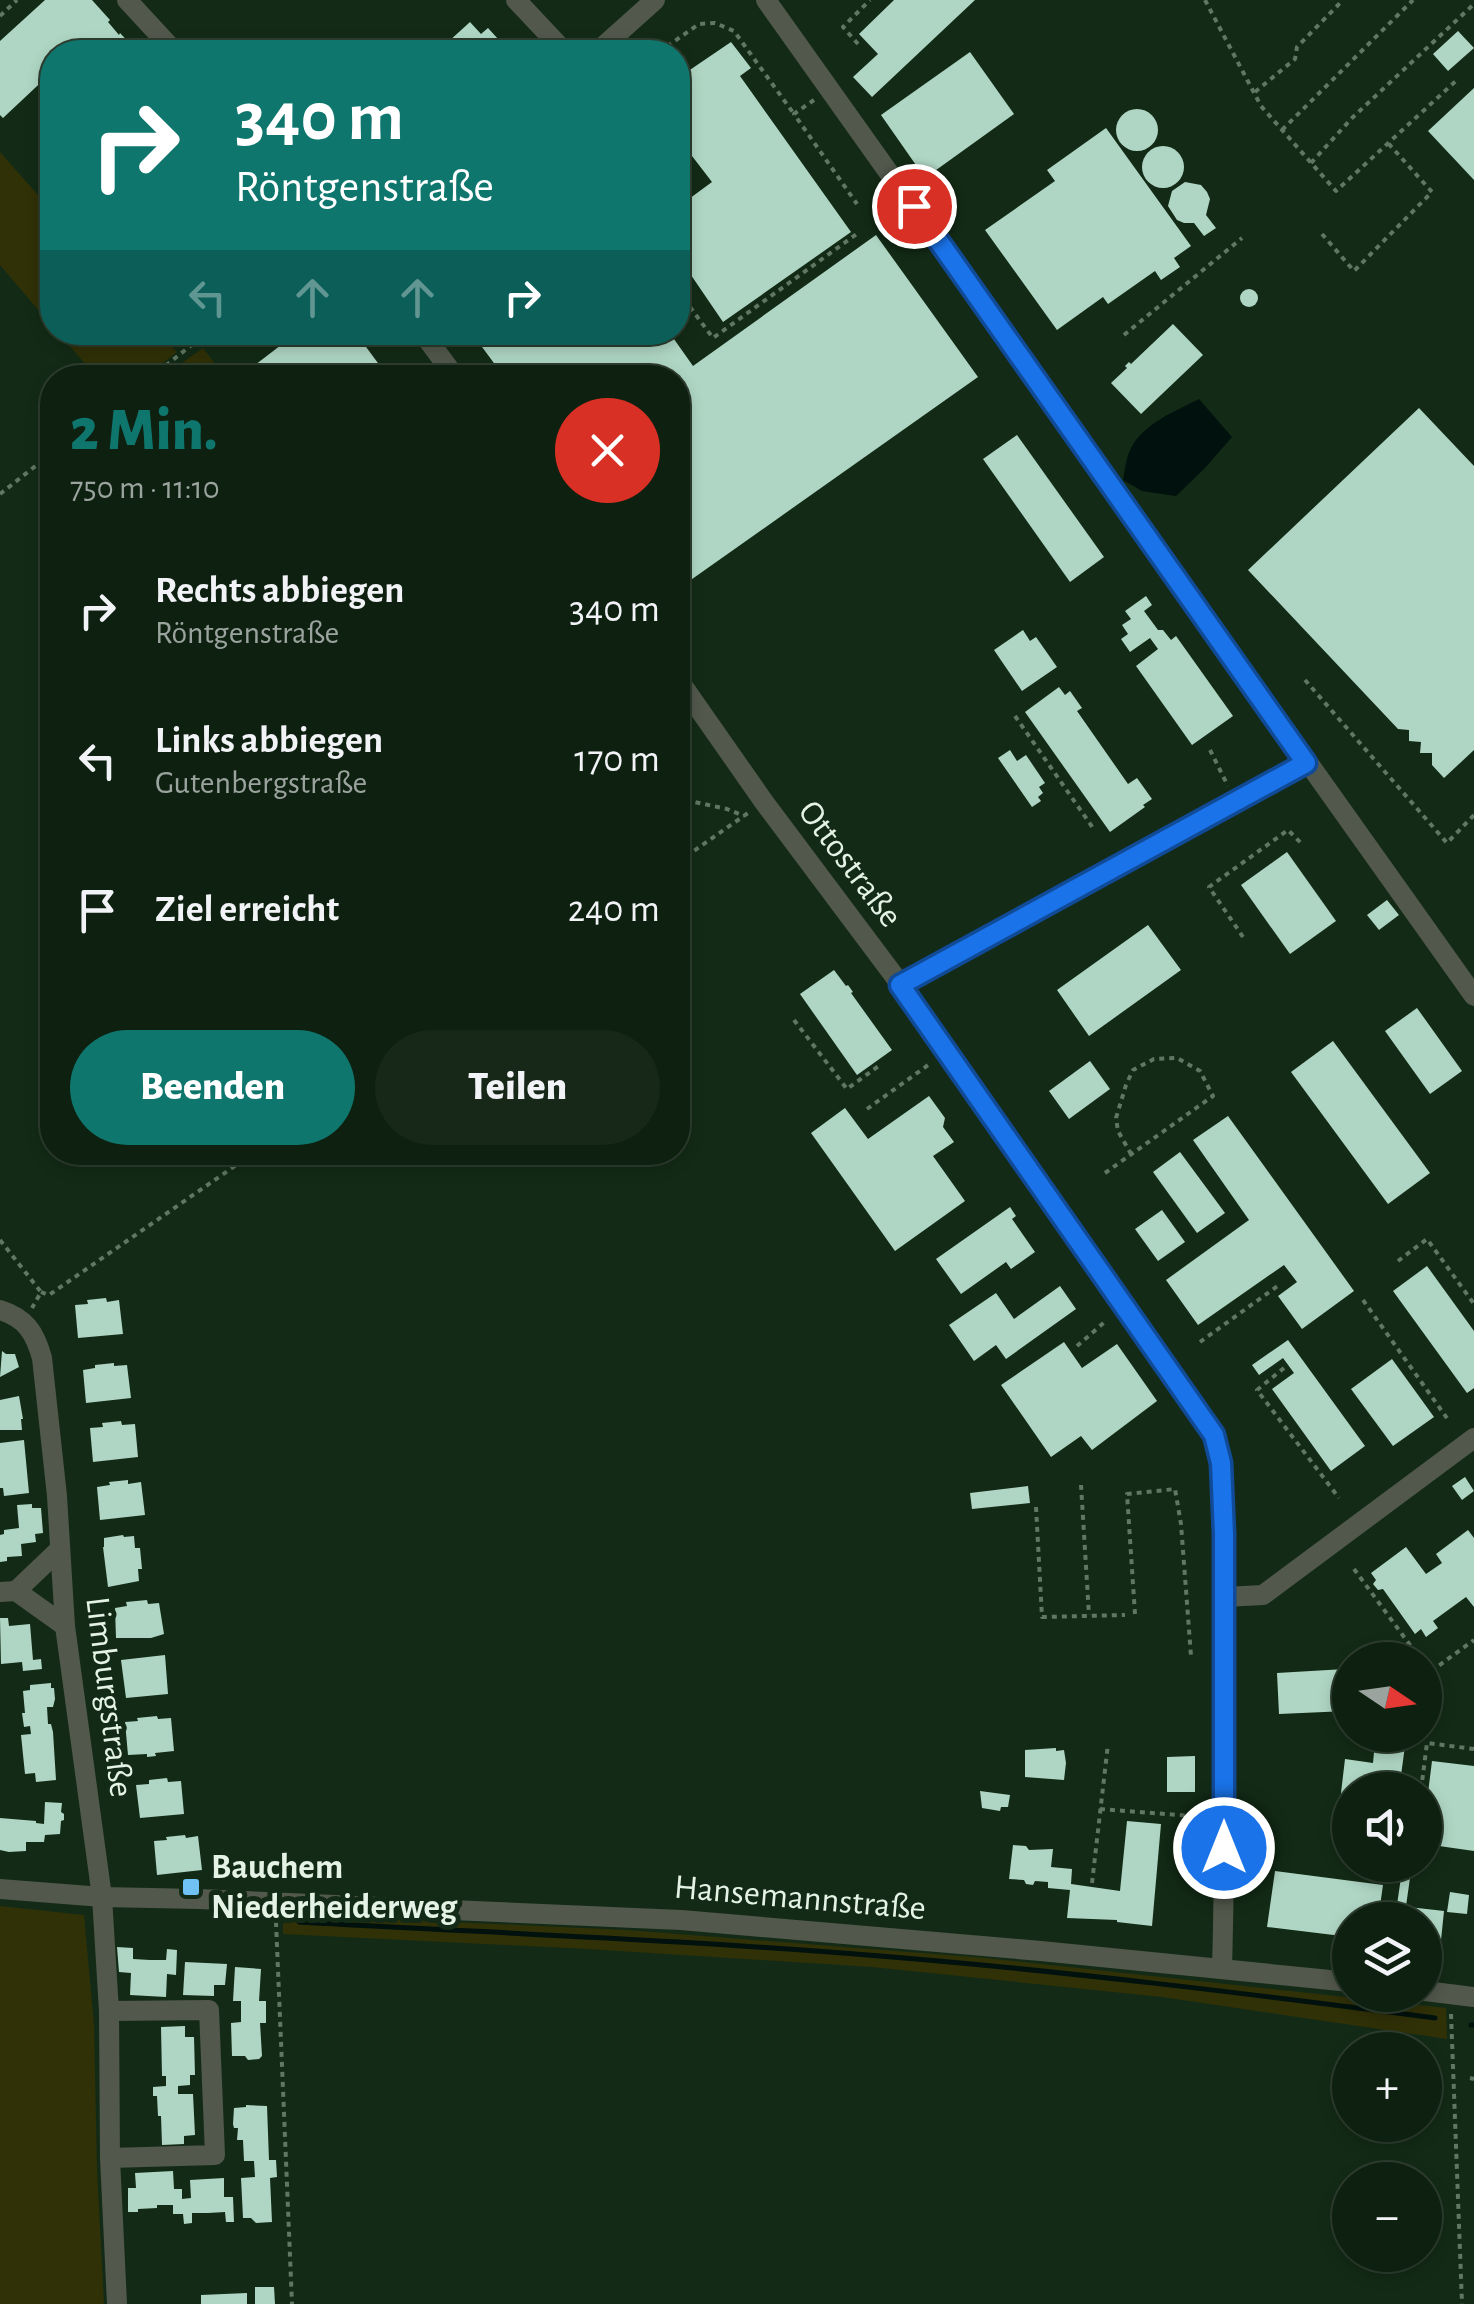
<!DOCTYPE html>
<html lang="de">
<head>
<meta charset="utf-8">
<style>
  body { margin:0; font-family:"Alegreya Sans",sans-serif; background:#172819; color:#f1f3f6; height:100vh; display:flex; flex-direction:column; font-size:38px; white-space:nowrap }
  * { box-sizing:border-box; margin:0 }
  p { font-size:32px; color:#9ba39f }
  .icon { flex:none; width:55px; height:55px; fill:none; stroke:currentColor; stroke-width:2; stroke-linecap:round; stroke-linejoin:round }
  .map { position:relative; flex:1; overflow:hidden }
  .drawer { position:absolute; left:40px; top:365px; width:650px; height:800px; display:flex; flex-direction:column; background:#0e2010; border-radius:40px; box-shadow:0 5px 15px #0003,0 0 0 2px #2e3e30 }
  .drawer>* { flex:none }
  .guide { position:absolute; left:40px; top:40px; width:650px; height:305px; border-radius:40px; box-shadow:0 5px 15px #0003,0 0 0 2px #2e3e30; background:#0f766e; color:#fff; overflow:hidden }
  .needle { width:65px; rotate:103deg }
  .controls { position:absolute; left:1332px; top:1642px; display:grid; gap:20px }
  .controls a { display:grid; place-items:center; width:110px; height:110px; border-radius:50%; background:#0e2010; box-shadow:0 5px 15px #0003,0 0 0 2px #2e3e30; font-size:50px }
  .pin { position:absolute; display:grid; place-items:center; width:85px; height:85px; color:#fff; margin:-42px; border:5px solid #fff; border-radius:50%; box-shadow:0 2px 10px #0007 }
  .me { position:absolute; width:110px; margin:-55px; rotate:0deg; stroke-linejoin:round; filter:drop-shadow(0 0 8px #0008) }
  .turn { display:flex; align-items:center; gap:35px; height:210px; padding:0 30px; font-size:45px }
  .turn .icon { width:130px; height:130px; stroke-width:2.5 }
  .turn b { display:block; font-size:70px; line-height:85px }
  .lanes { display:flex; align-items:center; height:95px; padding:0 30px; background:#0003; justify-content:center; gap:50px; direction:ltr }
  .lanes .off { opacity:.35 }
  .round { display:grid; place-items:center; flex:none; width:105px; height:105px; border-radius:52px; background:#172819 }
  .overview { display:flex; align-items:center; justify-content:space-between; height:170px; padding:0 30px }
  h1 { font-size:60px; font-weight:800; line-height:75px; color:#0f766e }
  .primary-button { display:flex; gap:20px; margin-top:auto; padding:20px 30px }
  .primary-button a { flex:1; height:115px; border-radius:60px; background:#0f766e; color:#fff; font-size:40px; font-weight:800; line-height:115px; text-align:center }
  .primary-button a+a { background:#172819; color:#f1f3f6 }
  ul { padding:0; list-style:none }
  li { display:flex; align-items:center; gap:30px; height:150px; padding:0 30px }
  li div { flex:1 }
  li b { display:block; font-size:38px }
  li em { font-style:normal }
  .map>svg:first-child { display:block }
  .green { fill:#303107 }
  .water { fill:#00110e }
  .lines { fill:none; stroke-linecap:round; stroke-linejoin:round }
  .stream { stroke:#00110e; stroke-width:5 }
  .building { fill:#afd6c4 }
  .path { stroke:#617663; stroke-width:4; stroke-dasharray:5 5; stroke-linecap:butt }
  .minor { stroke:#52584b; stroke-width:20 }
  .route-casing { stroke:#114b97; stroke-width:25 }
  .route { stroke:#1a73e8; stroke-width:18 }
  .poi-dot { fill:#70c1f4; stroke:#132b16; stroke-width:4 }
  .labels { text-anchor:middle; dominant-baseline:central; stroke-width:10; stroke-linejoin:round; paint-order:stroke }
  .street-label { font-size:35px; fill:#e4f3e5; stroke:#132b16 }
  .poi-label { font-size:35px; font-weight:bold; fill:#e4f3e5; stroke:#132b16; text-anchor:start }
</style>
</head>
<body>
<div class="map">
<svg width="1474" height="2304" viewBox="0 0 1474 2304">
  <rect width="100%" height="100%" fill="#132b16"/>
  <!-- green -->
  <g class="green">
    <path d="M0 152 52 211V326L0 265Z"/>
    <path d="M58 333H159L177 352 145 377H97Z"/>
    <path d="M203 348 225 377H162Z"/>
    <path d="M0 1906 84 1915 94 2025 97 2170 104 2304H0Z"/>
    <path d="M299 1915 626 1930 986 1958 1446 2008 1447 2039 1162 1997 872 1967 588 1949 283 1934V1924Z"/>
  </g>
  <!-- water -->
  <path class="water" d="M1199 399 1232 437 1205 468 1176 496 1142 491 1123 480C1125 469 1126 458 1131 448 1144 423 1176 411 1199 399Z"/>
  <g class="lines">
    <!-- stream -->
    <g class="stream">
      <path d="M299 1922C493 1933 686 1940 880 1956 1065 1971 1251 1994 1435 2018"/>
      <path d="M1471 2025H1474"/>
    </g>
  </g>
  <!-- building -->
  <g class="building">
    <path d="M45 0H92L110 20 108 22 119 35 120 33 138 52H101L89 39 74 52H52V72L3 118 0 115V41Z"/>
    <path d="M894 0H975L872 97 853 77 878 54 859 34Z"/>
    <path d="M470 22 481 34 488 28 510 52H437Z"/>
    <path d="M1458 31 1474 48 1448 71 1433 54Z"/>
    <path d="M731 42 751 68 740 76 851 232 723 322 678 256V207L712 182 692 156 678 167V78Z"/>
    <path d="M970 52 1014 114 925 178 881 115Z"/>
    <path d="M1474 88V180L1428 131Z"/>
    <circle cx="1137" cy="130" r="21"/>
    <path d="M1106 128 1191 246 1174 258 1180 267 1161 280 1155 271 1108 304 1103 297 1057 330 985 230 1055 181 1047 170Z"/>
    <circle cx="1163" cy="167" r="21"/>
    <path d="M1185 182 1201 185 1207 192 1210 199 1206 215 1216 228 1204 236 1194 223H1184L1177 220 1168 206 1172 191Z"/>
    <path d="M876 235 978 377 678 589V378H520L512 367 502 374 471 332H669L693 366Z"/>
    <circle cx="1249" cy="298" r="9"/>
    <path d="M1173 324 1203 355 1141 414 1111 383 1127 368 1125 366 1129 362 1131 364Z"/>
    <path d="M298 332H355L389 378H244L242 375Z"/>
    <path d="M1419 408 1474 466V750L1444 778 1432 765V753H1420L1421 742 1409 741V730L1398 729 1248 570Z"/>
    <path d="M1017 435 1104 557 1070 582 983 459Z"/>
    <path d="M1146 596 1152 605 1144 611 1158 630H1163L1171 640 1176 636 1233 716 1192 745 1136 666 1158 649 1150 638 1130 652 1121 639 1128 634 1122 625 1131 619 1125 611Z"/>
    <path d="M1023 630 1030 641 1036 637 1057 667 1022 691 994 650Z"/>
    <path d="M1059 687 1065 695 1070 691 1082 708 1077 711 1128 784 1137 778 1152 799 1143 805 1145 807 1110 832 1025 712Z"/>
    <path d="M1010 750 1017 761 1026 755 1045 783 1039 787 1043 793 1038 797 1041 801 1032 807 998 758Z"/>
    <path d="M1287 852 1336 921 1290 954 1241 885Z"/>
    <path d="M1387 900 1399 915 1379 930 1367 915Z"/>
    <path d="M1148 925 1181 970 1089 1036 1057 990Z"/>
    <path d="M834 970 846 986 848 985 853 992 851 993 892 1050 857 1075 800 994Z"/>
    <path d="M1417 1008 1462 1071 1430 1094 1385 1031Z"/>
    <path d="M1333 1041 1430 1173 1388 1204 1291 1072Z"/>
    <path d="M1090 1061 1110 1089 1069 1119 1049 1091Z"/>
    <path d="M929 1096 945 1118 943 1127 954 1142 933 1156 965 1201 895 1251 811 1133 845 1108 868 1139Z"/>
    <path d="M1228 1116 1354 1291 1302 1329 1278 1296 1297 1282 1284 1265 1198 1325 1166 1280 1249 1220 1193 1140Z"/>
    <path d="M1180 1152 1225 1213 1197 1233 1153 1172Z"/>
    <path d="M1010 1207 1016 1216 1012 1219 1035 1252 1011 1269 1006 1262 961 1294 936 1259Z"/>
    <path d="M1162 1210 1185 1242 1158 1261 1135 1229Z"/>
    <path d="M1427 1266 1474 1331V1388L1467 1393 1393 1291Z"/>
    <path d="M1060 1286 1076 1309 1006 1359 996 1345 974 1361 949 1325 996 1293 1014 1319Z"/>
    <path d="M106 1298 107 1302 119 1300 123 1334 78 1338 75 1305 88 1304 87 1300Z"/>
    <path d="M1288 1340 1365 1446 1331 1471 1272 1389 1294 1373 1283 1358 1259 1375 1252 1365Z"/>
    <path d="M1064 1342 1082 1368 1117 1344 1157 1401 1092 1450 1081 1436 1051 1457 1001 1385Z"/>
    <path d="M2 1351 6 1354H15L19 1367 0 1377Z"/>
    <path d="M1392 1359 1434 1417 1393 1446 1351 1389Z"/>
    <path d="M114 1363V1366L127 1365 131 1398 86 1403 83 1370 95 1368V1365Z"/>
    <path d="M19 1396 23 1419H21L22 1430H0V1400Z"/>
    <path d="M121 1421 122 1425 135 1424 138 1457 93 1462 90 1428 103 1427 102 1423Z"/>
    <path d="M24 1440 29 1493 4 1496 3 1488H0V1443Z"/>
    <path d="M1465 1477 1474 1491 1462 1500 1452 1486Z"/>
    <path d="M128 1480V1484L141 1482 145 1515 100 1520 97 1487 110 1485 109 1482Z"/>
    <path d="M1028 1486 1030 1503 972 1509 970 1493Z"/>
    <path d="M32 1504V1508H41L43 1533 35 1534 36 1542 21 1544 22 1556 7 1557V1561L0 1562V1535L4 1534V1530L19 1528 17 1505Z"/>
    <path d="M1468 1530 1474 1538V1607L1466 1597 1433 1621 1438 1628 1426 1637 1421 1629 1415 1634 1383 1589 1378 1590 1373 1584 1376 1580 1371 1573 1406 1547 1426 1574 1442 1563 1436 1554Z"/>
    <path d="M123 1535 124 1537 134 1536 135 1548H140L142 1569H138L139 1581 108 1587 103 1547H104V1538Z"/>
    <path d="M147 1600 148 1604 159 1603 164 1634 151 1638H116L115 1608 127 1606 126 1602Z"/>
    <path d="M0 1618H8L9 1626 30 1624 33 1660 41 1659 42 1669 23 1671 22 1662 1 1664Z"/>
    <path d="M165 1655 168 1694 126 1698 121 1660Z"/>
    <path d="M1345 1669 1347 1711 1279 1714 1277 1673Z"/>
    <path d="M51 1683V1688H54L55 1699 53 1707H47L48 1724H51L53 1732 56 1780 36 1782 35 1773 25 1774 21 1735 31 1734 30 1726 24 1727 22 1713H25L23 1691 30 1690V1685Z"/>
    <path d="M157 1716 158 1719 171 1718 174 1751 155 1753 156 1756 147 1757V1754L128 1755 125 1722 138 1721 137 1718Z"/>
    <path d="M1375 1742 1405 1746 1399 1790H1350V1845L1335 1844 1345 1759 1373 1763Z"/>
    <path d="M1056 1748V1751L1064 1750 1066 1763 1064 1780 1025 1777V1750Z"/>
    <path d="M1195 1756V1792H1167V1757Z"/>
    <path d="M1432 1761 1474 1766V1851L1425 1844V1817Z"/>
    <path d="M167 1778 168 1782 181 1781 184 1814 140 1818 136 1785 149 1784V1780Z"/>
    <path d="M980 1791 1010 1795 1008 1807H1001L1000 1811 982 1808Z"/>
    <path d="M45 1802 62 1803 61 1812 64 1814V1820L61 1821 60 1834 45 1835 44 1842H26V1851L9 1852 0 1850V1818L36 1821V1823L44 1824Z"/>
    <path d="M1127 1821 1161 1824 1152 1926 1117 1922V1920L1067 1918 1070 1890 1048 1888V1882L1035 1881 1033 1885 1026 1884 1024 1880 1009 1879 1013 1845 1026 1846 1029 1850 1053 1849 1051 1867 1072 1869 1071 1884 1120 1891Z"/>
    <path d="M185 1835 186 1838 198 1836 202 1870 157 1875 154 1841 167 1840 166 1837Z"/>
    <path d="M1275 1871 1383 1885 1378 1920H1350V1937L1267 1927Z"/>
    <path d="M1401 1877 1410 1878 1406 1906 1397 1905Z"/>
    <path d="M1450 1892 1469 1895 1467 1914 1447 1912Z"/>
    <path d="M1409 1907 1444 1911 1440 1950 1425 1948V1920H1407Z"/>
    <path d="M117 1947 133 1948V1959L150 1960H166L167 1949 177 1950 176 1975 167 1974 166 1997 130 1995 131 1973 119 1972Z"/>
    <path d="M185 1962 227 1964 225 1985H214V1996L183 1995Z"/>
    <path d="M235 1967 261 1969 259 2001H266V2023H260L262 2056 259 2059 248 2060 245 2056H232L231 2023 241 2022V2001H233Z"/>
    <path d="M185 2026V2037H194L195 2075H190V2085L178 2086V2094H193L195 2135 184 2136V2144L162 2145 161 2116H158L157 2096H153V2087L166 2086V2076H162L161 2027Z"/>
    <path d="M246 2105 267 2106 269 2160H276L277 2177 270 2178 272 2222 256 2223 251 2218H243L241 2178 255 2177 254 2161H244L243 2140H237L238 2128H234L233 2124 234 2108 246 2107Z"/>
    <path d="M173 2171 174 2189H182V2199L191 2198 190 2180 224 2178V2197H233L234 2222H226L225 2212 208 2213H192V2223L184 2224 183 2214H173V2205H157V2208L138 2209V2212H128V2188H136L135 2173Z"/>
    <path d="M255 2287H274L275 2304H255Z"/>
    <path d="M247 2293V2304H201V2295Z"/>
  </g>
  <g class="lines">
    <!-- path -->
    <g class="path">
      <path d="M1205 0 1261 106 1336 191 1458 79"/>
      <path d="M0 16 17 0"/>
      <path d="M858 44 843 27 870 0"/>
      <path d="M659 52 699 24 715 23 734 31 794 114"/>
      <path d="M1255 92 1295 59 1297 47 1343 0"/>
      <path d="M814 100 794 114 857 204"/>
      <path d="M1282 130 1413 0"/>
      <path d="M1311 163 1352 118 1474 4"/>
      <path d="M1322 234 1354 271 1432 192 1388 143"/>
      <path d="M678 291 713 338 858 233"/>
      <path d="M1124 335 1242 238"/>
      <path d="M150 378 208 332"/>
      <path d="M0 494 52 453"/>
      <path d="M1305 680 1447 843 1474 815"/>
      <path d="M1015 716 1093 828"/>
      <path d="M1210 750 1228 786"/>
      <path d="M678 809 690 801 727 809 744 816"/>
      <path d="M678 862 748 813"/>
      <path d="M1243 937 1209 887 1288 830 1301 843"/>
      <path d="M794 1020 847 1089 880 1065"/>
      <path d="M867 1109 931 1063"/>
      <path d="M1105 1173 1213 1096 1200 1071 1177 1058 1154 1059 1133 1070 1126 1085 1116 1118 1118 1131 1131 1154"/>
      <path d="M0 1240 41 1292 32 1308"/>
      <path d="M1398 1261 1427 1239 1474 1304"/>
      <path d="M41 1292 49 1295 255 1152"/>
      <path d="M1363 1300 1449 1421"/>
      <path d="M1200 1342 1279 1285"/>
      <path d="M1077 1346 1107 1320"/>
      <path d="M1284 1368 1257 1390 1339 1498"/>
      <path d="M1081 1485 1089 1615"/>
      <path d="M1036 1507 1042 1617 1125 1615"/>
      <path d="M1354 1569 1421 1660"/>
      <path d="M1135 1614 1127 1494 1175 1489 1181 1524 1191 1656"/>
      <path d="M1425 1665 1430 1672 1474 1640"/>
      <path d="M1421 1790 1427 1743 1474 1749"/>
      <path d="M1100 1809 1205 1817"/>
      <path d="M1092 1883 1108 1744"/>
      <path d="M276 1922 292 2304"/>
      <path d="M1451 2014 1462 2304"/>
      <path d="M1470 2078 1474 2079"/>
    </g>
    <!-- minor -->
    <g class="minor">
      <path d="M127 0 175 52"/>
      <path d="M516 0 565 52"/>
      <path d="M766 0 1474 996"/>
      <path d="M597 52 655 0"/>
      <path d="M422 332 456 378"/>
      <path d="M678 679 764 802 901 985 1213 1435C1230 1499 1224 1568 1224 1633 1225 1745 1225 1857 1222 1969"/>
      <path d="M901 985 1306 763"/>
      <path d="M0 1310C26 1318 35 1333 42 1358L57 1496 65 1626 102 1897 109 2011 110 2158 117 2304"/>
      <path d="M16 1591 59 1550"/>
      <path d="M0 1592 16 1591 65 1626"/>
      <path d="M1224 1597 1263 1595 1474 1438"/>
      <path d="M0 1889 102 1897 199 1899 681 1920 1041 1951 1350 1982"/>
      <path d="M1425 1991 1474 1997"/>
      <path d="M109 2011 209 2010 215 2155 110 2158"/>
    </g>
  </g>
  <g class="lines">
    <defs>
      <path id="route" d="M914 206 1306 763 900 985 1214 1435 1221 1463 1224 1534V1848"/>
    </defs>
    <!-- route casing -->
    <use href="#route" class="route-casing"/>
    <!-- route -->
    <use href="#route" class="route"/>
  </g>
  <!-- markers -->
  <rect class="poi-dot" x="181" y="1877" width="20" height="20" rx="5"/>
  <g class="labels">
    <!-- street labels -->
    <g class="street-label">
      <text transform="translate(850 864) rotate(53)">Ottostraße</text>
      <text transform="translate(109 1697) rotate(83)">Limburgstraße</text>
      <text transform="translate(800 1898) rotate(5)">Hansemannstraße</text>
    </g>
    <!-- poi labels -->
    <g class="poi-label">
      <text x="211" y="1867">Bauchem<tspan x="211" dy="40">Niederheiderweg</tspan></text>
    </g>
  </g>
</svg>
<div class="controls">
<a><svg class="needle" viewBox="-14 -14 28 28"><path d="M0-13l5 13h-10z" fill="#e53935"/><path d="M0 13l5-13h-10z" fill="#9ba39f"/></svg></a>
<a><svg class="icon" aria-label="sound" viewBox="0 0 24 24"><path d="M4 9h4l5-4v14l-5-4H4zM17 9q2 3 0 6"/></svg></a>
<a><svg class="icon" aria-label="layers" viewBox="0 0 24 24"><path d="M12 4l9 5-9 5-9-5zM3 14l9 5 9-5"/></svg></a>
<a>+</a>
<a>−</a>
</div>
<div class="pin" style="left:914px;top:206px;background:#d93025"><svg class="icon" aria-label="arrive" viewBox="0 0 24 24"><path d="M6 21V4h12l-3 4 3 4H6"/></svg></div>
<svg class="me" style="left:1224px;top:1848px" viewBox="-20 -20 40 40"><circle r="17" fill="#1a73e8" stroke="#fff" stroke-width="3"/><path d="M0-11L8 9 0 5-8 9z" fill="#fff"/></svg>
<div class="guide">
<div class="turn"><svg class="icon" aria-label="right" viewBox="0 0 24 24"><path d="M7 20v-9h11M14 6l5 5-5 5"/></svg><div><b>340 m</b>Röntgenstraße</div></div>
<div class="lanes"><svg class="icon off" aria-label="left" viewBox="0 0 24 24"><path d="M17 20v-9H6M10 6l-5 5 5 5"/></svg><svg class="icon off" aria-label="ahead" viewBox="0 0 24 24"><path d="M12 20V5M6 11l6-6 6 6"/></svg><svg class="icon off" aria-label="ahead" viewBox="0 0 24 24"><path d="M12 20V5M6 11l6-6 6 6"/></svg><svg class="icon" aria-label="right" viewBox="0 0 24 24"><path d="M7 20v-9h11M14 6l5 5-5 5"/></svg></div>
</div>
<section class="drawer">
<div class="overview"><div><h1>2 Min.</h1><p>750 m · 11:10</p></div><a class="round" style="background:#d93025;color:#fff"><svg class="icon" aria-label="close" viewBox="0 0 24 24"><path d="M6 6l12 12M18 6L6 18"/></svg></a></div>
<ul>
<li><svg class="icon" aria-label="right" viewBox="0 0 24 24"><path d="M7 20v-9h11M14 6l5 5-5 5"/></svg><div><b>Rechts abbiegen</b><p>Röntgenstraße</p></div><em>340 m</em></li>
<li><svg class="icon" aria-label="left" viewBox="0 0 24 24"><path d="M17 20v-9H6M10 6l-5 5 5 5"/></svg><div><b>Links abbiegen</b><p>Gutenbergstraße</p></div><em>170 m</em></li>
<li><svg class="icon" aria-label="arrive" viewBox="0 0 24 24"><path d="M6 21V4h12l-3 4 3 4H6"/></svg><div><b>Ziel erreicht</b></div><em>240 m</em></li>
</ul>
<div class="primary-button"><a>Beenden</a><a>Teilen</a></div>
</section>
</div>
</body>
</html>
